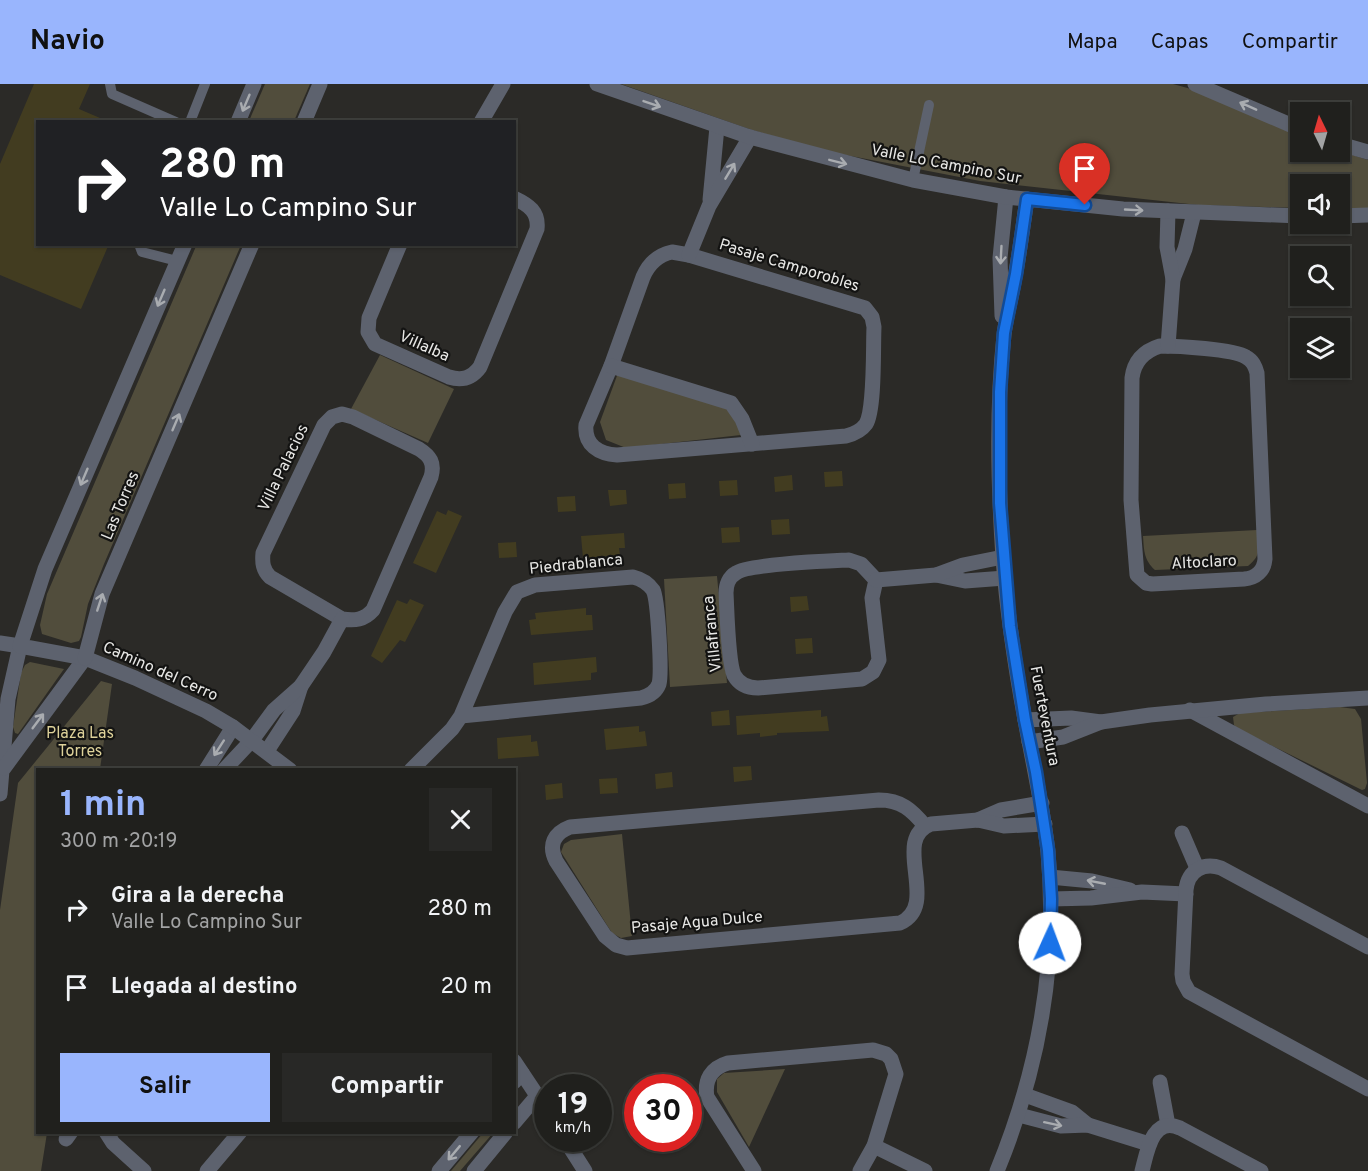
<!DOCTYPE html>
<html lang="es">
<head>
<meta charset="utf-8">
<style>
  body { margin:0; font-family:Overpass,sans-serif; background:#282826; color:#f1f3f6; height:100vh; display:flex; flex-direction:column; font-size:22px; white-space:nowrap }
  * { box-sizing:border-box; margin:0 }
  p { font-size:20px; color:#a2a3a4 }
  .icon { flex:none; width:33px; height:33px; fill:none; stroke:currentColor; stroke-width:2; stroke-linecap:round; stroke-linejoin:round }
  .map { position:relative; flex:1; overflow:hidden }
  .side { position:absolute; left:36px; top:684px; width:480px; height:366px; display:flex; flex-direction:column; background:#20201d; border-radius:0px; box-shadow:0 2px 4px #0004,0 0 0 2px #3d3e3b }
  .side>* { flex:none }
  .hud { position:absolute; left:36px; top:36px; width:480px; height:126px; border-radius:0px; box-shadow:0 2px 4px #0004,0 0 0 2px #3d3e3b; background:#202124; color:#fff; overflow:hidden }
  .needle { width:39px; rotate:355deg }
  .buttons { position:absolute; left:1290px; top:18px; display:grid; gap:12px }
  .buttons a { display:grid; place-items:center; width:60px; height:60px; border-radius:0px; background:#20201d; box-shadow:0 2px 4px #0004,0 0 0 2px #3d3e3b; font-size:30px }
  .speed { position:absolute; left:534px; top:990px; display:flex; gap:12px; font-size:30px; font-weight:700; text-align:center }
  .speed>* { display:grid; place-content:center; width:78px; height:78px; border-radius:50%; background:#20201d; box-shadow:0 2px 4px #0004,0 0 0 2px #3d3e3b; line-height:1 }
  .speed small { font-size:15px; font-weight:400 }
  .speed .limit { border:9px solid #d22; background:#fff; color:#111 }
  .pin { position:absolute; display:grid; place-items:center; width:51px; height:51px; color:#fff; margin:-62px -26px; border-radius:50% 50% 50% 0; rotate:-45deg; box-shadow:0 0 6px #0007 }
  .pin .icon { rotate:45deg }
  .me { position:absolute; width:66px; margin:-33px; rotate:2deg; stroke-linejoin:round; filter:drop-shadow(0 0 4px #0008) }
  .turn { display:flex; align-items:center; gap:21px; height:126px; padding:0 24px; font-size:27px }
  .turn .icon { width:78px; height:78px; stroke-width:2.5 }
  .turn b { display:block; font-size:42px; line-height:51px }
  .round { display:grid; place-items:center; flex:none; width:63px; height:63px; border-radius:0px; background:#282826 }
  .head { display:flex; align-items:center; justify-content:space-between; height:102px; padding:0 24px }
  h1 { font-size:36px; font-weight:700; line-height:45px; color:#99b5fd }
  .primary-button { display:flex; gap:12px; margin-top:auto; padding:12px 24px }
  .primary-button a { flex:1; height:69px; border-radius:0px; background:#99b5fd; color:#111; font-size:24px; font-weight:700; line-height:69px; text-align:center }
  .primary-button a+a { background:#282826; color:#f1f3f6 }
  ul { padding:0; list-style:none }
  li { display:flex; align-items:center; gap:18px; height:78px; padding:0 24px }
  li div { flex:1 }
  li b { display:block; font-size:22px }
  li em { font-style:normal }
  header { display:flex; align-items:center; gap:36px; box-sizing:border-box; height:84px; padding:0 30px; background:#99b5fd; color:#111 }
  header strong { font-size:28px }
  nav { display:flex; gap:33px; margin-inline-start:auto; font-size:21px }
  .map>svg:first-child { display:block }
  .green { fill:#514d3c }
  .building { fill:#423c20 }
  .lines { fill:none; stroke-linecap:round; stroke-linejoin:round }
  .service { stroke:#5d626e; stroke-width:10 }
  .minor { stroke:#5d626e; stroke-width:15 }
  .tertiary { stroke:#5d626e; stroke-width:15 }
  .oneway { stroke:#a9acb0 }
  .route-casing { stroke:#114b97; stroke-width:15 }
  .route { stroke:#1a73e8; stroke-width:10 }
  .labels { text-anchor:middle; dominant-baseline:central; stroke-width:4.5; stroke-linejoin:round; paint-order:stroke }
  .street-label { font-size:16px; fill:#e8e8e6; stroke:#131312 }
  .park-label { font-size:16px; fill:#ded29a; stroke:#131312 }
</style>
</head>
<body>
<header>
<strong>Navio</strong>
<nav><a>Mapa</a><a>Capas</a><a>Compartir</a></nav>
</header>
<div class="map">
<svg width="1368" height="1087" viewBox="0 0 1368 1087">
  <rect width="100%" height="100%" fill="#2b2a27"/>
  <!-- green -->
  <g class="green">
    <path d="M265 0H310L294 37H249Z"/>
    <path d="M621 0H1173L1202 8 1300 51V68L1340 67 1368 76V124L1340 125V100H1300V124L1198 121 980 97 825 67 752 46Z"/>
    <path d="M197 160 241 161 104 480 88 520 81 553 79 557 71 559 42 550 40 541 47 510Z"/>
    <path d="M380 271 454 305 428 359 351 325Z"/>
    <path d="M618 289 729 318 741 351 626 364 606 356 600 338Z"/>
    <path d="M1257 446C1259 463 1262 471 1248 482L1155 486C1144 476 1144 467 1143 452Z"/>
    <path d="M717 492 727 599 670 603 664 495Z"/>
    <path d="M30 578 64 585 18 650 15 649 13 643 21 589 25 581Z"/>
    <path d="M101 597 112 600 100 685 38 686V1048L47 1049 41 1087H0V826L18 699Z"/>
    <path d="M1340 623 1355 625 1361 635 1367 699 1365 705 1362 706 1236 644 1234 641 1233 633 1240 629Z"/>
    <path d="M622 750 632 852 621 854 612 849 561 768 564 760 571 756Z"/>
    <path d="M785 985 749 1063 717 1008V995L724 989Z"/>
    <path d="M483 1049H493L460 1087H451Z"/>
  </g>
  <!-- building -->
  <g class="building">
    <path d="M34 0H90L79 25 107 37 38 38V160H109L81 225 0 191V80Z"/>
    <path d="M842 387 843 402 825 403 824 388Z"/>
    <path d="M792 391 793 406 775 408 774 393Z"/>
    <path d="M737 396 738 411 720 412 719 397Z"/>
    <path d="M685 399 686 414 669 415 668 400Z"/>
    <path d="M608 406H626L627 420 610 422Z"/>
    <path d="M575 412 576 427 558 428 557 413Z"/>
    <path d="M448 426 462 432 436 489 413 479 437 427 446 431Z"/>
    <path d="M789 435 790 450 772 451 771 436Z"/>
    <path d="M739 443 740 458 722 459 721 444Z"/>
    <path d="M624 449 625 464H619L620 471 583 474 581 452Z"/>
    <path d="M516 458 517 473 499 474 498 459Z"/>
    <path d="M807 512 809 526 791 528 790 513Z"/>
    <path d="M410 515 424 521 405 558 400 556 382 579 371 572 397 516 407 520Z"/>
    <path d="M586 524V531H592L593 546 531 551 529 536 536 535 535 529Z"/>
    <path d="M812 554 813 569 796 570 795 555Z"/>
    <path d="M596 573 597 588 591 589V596L534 601 533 579Z"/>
    <path d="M729 626 730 641 712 642 711 628Z"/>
    <path d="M821 626V633L827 632 829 647 777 649V651L760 653V649L737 651 736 632Z"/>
    <path d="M639 642V648L645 647 647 662 606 666 604 645Z"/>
    <path d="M531 651V658L537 657 539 672 498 675 497 654Z"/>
    <path d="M751 682 752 696 734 698 733 683Z"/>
    <path d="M672 688 673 703 656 705 655 690Z"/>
    <path d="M617 694 618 709 600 710 599 695Z"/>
    <path d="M562 699 563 714 546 716 545 701Z"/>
  </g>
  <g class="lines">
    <!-- service -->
    <g class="service">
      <path d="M110 0 112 10 176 38"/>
      <path d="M190 38 205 0"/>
      <path d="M913 96 929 21"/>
      <path d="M139 160 142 168 177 177"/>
    </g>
    <!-- minor -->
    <g class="minor">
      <path d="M481 38 503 0"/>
      <path d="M710 116 717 43"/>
      <path d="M400 160 369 234 368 248 375 260 449 293C462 297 472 294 480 283L537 145C539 128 529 121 514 114"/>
      <path d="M672 168 689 171 865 224 872 233 874 243C873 263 875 325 866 340 861 347 854 350 846 352L617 371C599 370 584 361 586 341L611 282 643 193C649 179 658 171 672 168Z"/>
      <path d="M689 171 709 122 750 53"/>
      <path d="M1173 195 1185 165 1194 129"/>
      <path d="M1002 232 1000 174 1006 113"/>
      <path d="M1160 262C1177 262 1234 265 1246 273 1253 277 1255 282 1257 289L1265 475C1264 487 1256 494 1244 495L1152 500 1146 499 1137 491 1131 416 1132 294C1134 277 1144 267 1160 262Z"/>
      <path d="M1168 262 1173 195 1167 163 1168 127"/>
      <path d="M611 282 731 319 742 335 752 360"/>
      <path d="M342 330 353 333 419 365C430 372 435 379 431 393L373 526C364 536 355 537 342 535L270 493C263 486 262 479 263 469L324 341 332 333Z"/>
      <path d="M849 476 861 480 876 496 872 514 879 576 873 588 862 595 758 604C748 604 739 600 734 591 728 578 727 527 726 509 726 501 729 493 736 489 748 480 830 477 849 476Z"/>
      <path d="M936 491 965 497 1005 494"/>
      <path d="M876 496 936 491 963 481 1003 473"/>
      <path d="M0 559 20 562 8 615 0 710"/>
      <path d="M1190 626 1368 722"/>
      <path d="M1025 636 1071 634 1101 638"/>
      <path d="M1029 658 1063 653 1101 638 1150 631 1266 620 1368 614"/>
      <path d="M267 667 293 627 301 602"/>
      <path d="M4 684 85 574"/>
      <path d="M206 686 233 643"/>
      <path d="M224 686 252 656 274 626 301 602 324 568 342 535"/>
      <path d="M411 686 452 645 461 632 505 528 517 508 535 501 633 493C641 495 648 499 653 506 658 515 662 589 659 600 656 608 649 612 641 614L461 632"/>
      <path d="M978 736 1001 726 1042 719"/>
      <path d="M925 742C912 726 901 716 879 716L570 743C554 749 548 761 556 777L605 852 616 861 627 864 900 839C941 821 890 755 931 740L978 736 1004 742 1045 740"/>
      <path d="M1182 749 1197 784"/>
      <path d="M1050 793 1092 797 1130 806"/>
      <path d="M1051 815 1091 814 1142 808 1186 810"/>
      <path d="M1368 863 1221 784C1204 778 1188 786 1186 806L1182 890 1183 897 1189 908 1368 1005"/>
      <path d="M514 998 522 989"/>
      <path d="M1160 998 1168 1041"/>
      <path d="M1025 1011 1072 1028 1088 1041"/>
      <path d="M1019 1031 1061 1042 1088 1041 1149 1060"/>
      <path d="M514 1039 537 1012"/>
      <path d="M106 1048 113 1059 144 1087"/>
      <path d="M66 1055 71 1048"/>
      <path d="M874 1062 925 1087"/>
      <path d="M207 1087 240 1048"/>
      <path d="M439 1087 472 1048"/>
      <path d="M474 1087 506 1048"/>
      <path d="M754 1087 707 1013C704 996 711 984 728 979L873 966 886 970 891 975 896 990 874 1062 860 1087"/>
      <path d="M997 1087C1039 985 1058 878 1048 768 1043 723 1033 680 1025 636 1015 582 1007 528 1003 474 998 401 996 325 1004 251 1006 232 1012 212 1015 193 1020 167 1023 141 1027 115"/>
      <path d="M1142 1087C1147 1068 1152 1032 1180 1044L1261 1087"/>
    </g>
    <!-- tertiary -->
    <g class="tertiary">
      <path d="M597 0 750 53 913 96 1006 113 1123 125 1300 132"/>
      <path d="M1195 0 1300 45"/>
      <path d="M238 38 254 0"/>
      <path d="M304 38 320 0"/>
      <path d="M1340 60 1368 68"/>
      <path d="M1340 132 1368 131"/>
      <path d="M185 160 45 485 20 562 85 574 135 594 206 627 233 643 290 686"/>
      <path d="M85 574 102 510 252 160"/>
      <path d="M514 977 548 1028"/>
      <path d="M564 1054 585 1087"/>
    </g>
  </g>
  <!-- one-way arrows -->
  <defs><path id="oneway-shaft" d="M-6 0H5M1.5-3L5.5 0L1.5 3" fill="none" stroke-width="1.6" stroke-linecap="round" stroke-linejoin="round" transform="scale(1.5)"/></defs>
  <g class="oneway">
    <use href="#oneway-shaft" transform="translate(246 19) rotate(113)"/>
    <use href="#oneway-shaft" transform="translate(652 20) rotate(19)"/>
    <use href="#oneway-shaft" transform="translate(1248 22) rotate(-156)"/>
    <use href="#oneway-shaft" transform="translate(838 78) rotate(14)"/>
    <use href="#oneway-shaft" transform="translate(730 87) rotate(-59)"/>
    <use href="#oneway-shaft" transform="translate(1134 126) rotate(3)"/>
    <use href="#oneway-shaft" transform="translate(1001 171) rotate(93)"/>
    <use href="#oneway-shaft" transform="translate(161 214) rotate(113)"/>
    <use href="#oneway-shaft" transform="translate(176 338) rotate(-67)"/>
    <use href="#oneway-shaft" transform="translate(84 393) rotate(113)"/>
    <use href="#oneway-shaft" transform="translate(100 518) rotate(-72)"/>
    <use href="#oneway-shaft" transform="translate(38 637) rotate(-53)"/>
    <use href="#oneway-shaft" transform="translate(219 664) rotate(123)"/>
    <use href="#oneway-shaft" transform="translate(1096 798) rotate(-169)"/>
    <use href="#oneway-shaft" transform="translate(1053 1040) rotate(12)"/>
    <use href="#oneway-shaft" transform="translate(454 1069) rotate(130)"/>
  </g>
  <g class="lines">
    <defs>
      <path id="route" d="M1050 859 1051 815 1048 766 1036 688 1025 636 1010 542 1000 419V308L1004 249 1016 190 1027 115 1085 121"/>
    </defs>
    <!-- route casing -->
    <use href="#route" class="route-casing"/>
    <!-- route -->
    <use href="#route" class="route"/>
  </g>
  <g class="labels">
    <!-- street labels -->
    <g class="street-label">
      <text transform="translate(946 81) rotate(11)">Valle Lo Campino Sur</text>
      <text transform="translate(789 182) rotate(17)">Pasaje Camporobles</text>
      <text transform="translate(424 263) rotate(24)">Villalba</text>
      <text transform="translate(284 384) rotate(-64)">Villa Palacios</text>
      <text transform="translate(121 422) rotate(-67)">Las Torres</text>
      <text transform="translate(1204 479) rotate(-3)">Altoclaro</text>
      <text transform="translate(576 481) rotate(-6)">Piedrablanca</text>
      <text transform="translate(713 550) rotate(-96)">Villafranca</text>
      <text transform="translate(160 588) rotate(24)">Camino del Cerro</text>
      <text transform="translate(1044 632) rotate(79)">Fuerteventura</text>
      <text transform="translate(697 839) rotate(-5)">Pasaje Agua Dulce</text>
    </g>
    <!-- park labels -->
    <g class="park-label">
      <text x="80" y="650">Plaza Las<tspan x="80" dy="18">Torres</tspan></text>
    </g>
  </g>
</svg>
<div class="buttons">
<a><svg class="needle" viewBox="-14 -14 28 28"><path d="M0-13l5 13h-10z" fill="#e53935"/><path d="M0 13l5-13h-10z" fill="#a2a3a4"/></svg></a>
<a><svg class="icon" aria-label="sound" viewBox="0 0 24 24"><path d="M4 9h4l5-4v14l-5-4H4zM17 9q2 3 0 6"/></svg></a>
<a><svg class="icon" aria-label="search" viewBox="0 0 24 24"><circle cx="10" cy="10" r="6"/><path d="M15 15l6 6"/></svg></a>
<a><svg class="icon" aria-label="layers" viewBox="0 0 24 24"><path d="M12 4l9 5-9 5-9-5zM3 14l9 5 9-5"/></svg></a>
</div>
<div class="speed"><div>19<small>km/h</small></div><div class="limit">30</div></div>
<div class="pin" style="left:1085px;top:121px;background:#d93025"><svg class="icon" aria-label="arrive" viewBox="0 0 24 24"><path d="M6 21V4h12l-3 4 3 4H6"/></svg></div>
<svg class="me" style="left:1050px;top:859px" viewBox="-20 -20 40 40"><circle r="19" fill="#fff"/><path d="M0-13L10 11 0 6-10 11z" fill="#1a73e8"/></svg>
<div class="hud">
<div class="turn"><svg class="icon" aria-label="right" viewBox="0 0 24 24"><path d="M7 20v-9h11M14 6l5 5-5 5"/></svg><div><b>280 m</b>Valle Lo Campino Sur</div></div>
</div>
<section class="side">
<div class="head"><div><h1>1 min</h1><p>300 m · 20:19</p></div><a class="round"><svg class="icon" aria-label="close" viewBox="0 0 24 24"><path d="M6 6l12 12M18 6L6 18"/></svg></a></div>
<ul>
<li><svg class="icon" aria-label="right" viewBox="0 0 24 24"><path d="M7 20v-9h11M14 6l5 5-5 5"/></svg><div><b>Gira a la derecha</b><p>Valle Lo Campino Sur</p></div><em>280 m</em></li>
<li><svg class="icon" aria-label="arrive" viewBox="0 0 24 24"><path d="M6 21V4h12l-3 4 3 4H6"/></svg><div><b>Llegada al destino</b></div><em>20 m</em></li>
</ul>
<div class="primary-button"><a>Salir</a><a>Compartir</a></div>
</section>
</div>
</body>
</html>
